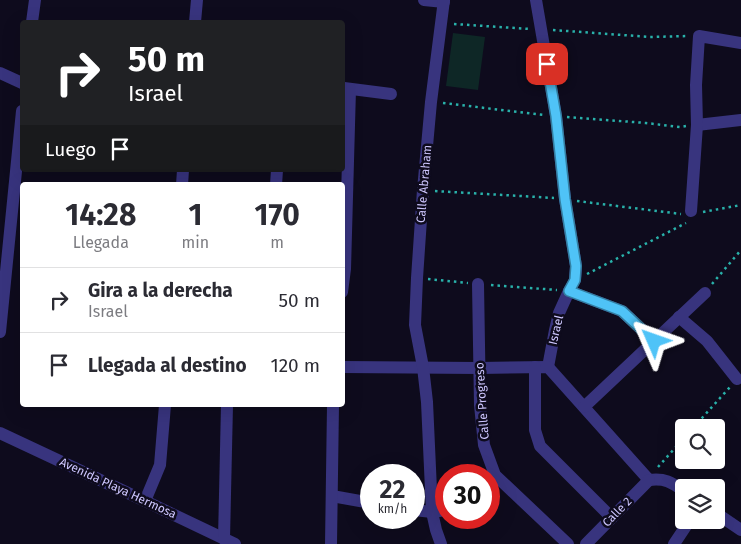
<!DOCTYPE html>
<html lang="es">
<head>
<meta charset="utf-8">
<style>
  body { margin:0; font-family:"Fira Sans",sans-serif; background:#f2f2f3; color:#2b2b33; height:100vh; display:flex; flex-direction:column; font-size:19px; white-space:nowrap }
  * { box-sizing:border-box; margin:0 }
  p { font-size:16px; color:#7c7c81 }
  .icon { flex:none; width:28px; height:28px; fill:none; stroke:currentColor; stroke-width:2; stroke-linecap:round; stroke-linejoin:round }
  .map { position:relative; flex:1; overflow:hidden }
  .details { position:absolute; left:20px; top:182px; width:325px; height:225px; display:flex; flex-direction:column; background:#fff; border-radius:5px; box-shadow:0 5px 20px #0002 }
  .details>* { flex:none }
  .guide { position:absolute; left:20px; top:20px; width:325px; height:152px; border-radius:5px; box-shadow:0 5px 20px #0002; background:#202124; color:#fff; overflow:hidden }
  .fabs { position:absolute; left:675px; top:419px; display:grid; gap:10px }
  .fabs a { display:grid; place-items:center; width:50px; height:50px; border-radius:5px; background:#fff; box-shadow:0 5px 20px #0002; font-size:25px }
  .speed { position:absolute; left:360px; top:464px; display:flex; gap:10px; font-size:25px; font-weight:700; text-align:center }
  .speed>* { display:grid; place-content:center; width:65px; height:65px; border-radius:50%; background:#fff; box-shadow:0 5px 20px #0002; line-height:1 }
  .speed small { font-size:12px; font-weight:400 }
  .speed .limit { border:8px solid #d22; background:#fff; color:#111 }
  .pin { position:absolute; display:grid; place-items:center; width:42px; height:42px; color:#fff; margin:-21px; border-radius:10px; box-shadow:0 2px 8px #0006 }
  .me { position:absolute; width:55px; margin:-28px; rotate:313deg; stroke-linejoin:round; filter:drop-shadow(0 0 4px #0008) }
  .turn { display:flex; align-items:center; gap:18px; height:105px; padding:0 25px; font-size:22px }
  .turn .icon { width:65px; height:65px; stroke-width:2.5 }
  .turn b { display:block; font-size:35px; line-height:42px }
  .then { display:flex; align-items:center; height:48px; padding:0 25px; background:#0003; gap:10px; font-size:19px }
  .eta { display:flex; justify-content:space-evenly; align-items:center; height:85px; text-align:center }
  .eta b { font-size:30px; font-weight:700; line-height:35px }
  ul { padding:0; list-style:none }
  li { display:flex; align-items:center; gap:15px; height:65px; padding:0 25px; border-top:1px solid #e1e1e2 }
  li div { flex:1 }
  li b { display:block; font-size:19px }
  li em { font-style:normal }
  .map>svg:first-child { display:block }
  .green { fill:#0e2726 }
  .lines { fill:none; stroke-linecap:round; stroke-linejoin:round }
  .path { stroke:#29b1aa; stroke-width:2.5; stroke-dasharray:2.5 4; stroke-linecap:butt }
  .minor { stroke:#38347e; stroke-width:12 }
  .route-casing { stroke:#337fa1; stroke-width:12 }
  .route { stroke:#4fc3f7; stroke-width:9 }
  .labels { text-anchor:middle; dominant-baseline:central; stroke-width:5; stroke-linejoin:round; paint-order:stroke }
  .street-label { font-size:12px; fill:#cec7ff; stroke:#0e0b1d }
</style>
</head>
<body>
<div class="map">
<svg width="741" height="544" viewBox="0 0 741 544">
  <rect width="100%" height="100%" fill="#0e0b1d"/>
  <!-- green -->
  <path class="green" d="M453 33 485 37 478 90 446 86Z"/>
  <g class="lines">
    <!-- path -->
    <g class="path">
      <path d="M454 24 530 29"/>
      <path d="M553 30 650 37 688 36"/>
      <path d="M443 103 544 115"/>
      <path d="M567 117 646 123 680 127 686 126"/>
      <path d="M435 191 554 198"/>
      <path d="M577 201 681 214"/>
      <path d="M703 212 741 205"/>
      <path d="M587 274 686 223"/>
      <path d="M428 279 468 283"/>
      <path d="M712 284 741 250"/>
      <path d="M491 285 557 290"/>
      <path d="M693 428 730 387"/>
      <path d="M658 467 684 438"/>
    </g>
    <!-- minor -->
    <g class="minor">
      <path d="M424 0 444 2"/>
      <path d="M536 0 556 116 565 199 576 266 575 280 569 291 559 313 555 330 548 367"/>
      <path d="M32 22 35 0"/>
      <path d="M195 22 197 0"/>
      <path d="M0 73 22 83"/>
      <path d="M344 88 391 94"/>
      <path d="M697 125 741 120"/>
      <path d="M182 185 183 170"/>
      <path d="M276 185 277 170"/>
      <path d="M691 211 697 125 696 85 699 36 741 43"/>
      <path d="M478 284 480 405 484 445 495 475 568 544"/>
      <path d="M569 291 622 311 654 341"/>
      <path d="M342 292 345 269 350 89"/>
      <path d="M679 317 707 341 737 379"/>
      <path d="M0 332 22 111"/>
      <path d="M342 367 479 368 548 367 649 480C665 478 671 482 684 491"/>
      <path d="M535 367V430L540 446 612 518"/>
      <path d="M584 407 705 293"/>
      <path d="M0 433 145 501 235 544"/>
      <path d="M332 496 371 503"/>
      <path d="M145 501 160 465 165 405"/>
      <path d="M414 510 432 512 446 510"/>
      <path d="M716 513 741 530"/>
      <path d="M224 539 227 405"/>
      <path d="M331 544 333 405"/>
      <path d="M441 544 436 530 432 512 427 402 423 367 415 325 417 278 423 190 431 102 444 0"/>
      <path d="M586 544 649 480"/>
      <path d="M674 544 690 520"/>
    </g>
  </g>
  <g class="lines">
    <defs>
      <path id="route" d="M547 64 556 116 565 199 576 266 575 280 569 291 622 311 654 341"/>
    </defs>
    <!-- route casing -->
    <use href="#route" class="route-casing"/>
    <!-- route -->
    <use href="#route" class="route"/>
  </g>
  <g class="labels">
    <!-- street labels -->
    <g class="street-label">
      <text transform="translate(424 184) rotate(-85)">Calle Abraham</text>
      <text transform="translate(556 330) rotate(-77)">Israel</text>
      <text transform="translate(482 401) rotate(-94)">Calle Progreso</text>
      <text transform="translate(118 488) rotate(25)">Avenida Playa Hermosa</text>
      <text transform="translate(617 512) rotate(-46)">Calle 2</text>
    </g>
  </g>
</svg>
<div class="fabs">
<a><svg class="icon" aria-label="search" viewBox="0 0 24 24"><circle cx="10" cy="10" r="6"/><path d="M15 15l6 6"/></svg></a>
<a><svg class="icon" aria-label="layers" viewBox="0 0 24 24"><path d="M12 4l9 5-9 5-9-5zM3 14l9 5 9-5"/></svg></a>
</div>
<div class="speed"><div>22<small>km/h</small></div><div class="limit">30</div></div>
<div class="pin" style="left:547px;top:64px;background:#d93025"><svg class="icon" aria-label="arrive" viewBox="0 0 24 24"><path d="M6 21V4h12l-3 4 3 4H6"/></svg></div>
<svg class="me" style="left:654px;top:341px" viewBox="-20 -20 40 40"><path d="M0-17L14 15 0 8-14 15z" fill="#4fc3f7" stroke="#fff" stroke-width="4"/></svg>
<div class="guide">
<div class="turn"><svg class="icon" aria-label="right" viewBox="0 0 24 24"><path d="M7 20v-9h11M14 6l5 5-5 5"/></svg><div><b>50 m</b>Israel</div></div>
<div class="then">Luego<svg class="icon" aria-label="arrive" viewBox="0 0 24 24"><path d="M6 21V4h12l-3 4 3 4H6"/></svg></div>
</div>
<section class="details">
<div class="eta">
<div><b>14:28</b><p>Llegada</p></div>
<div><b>1</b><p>min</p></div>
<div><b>170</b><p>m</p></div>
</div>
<ul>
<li><svg class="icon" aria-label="right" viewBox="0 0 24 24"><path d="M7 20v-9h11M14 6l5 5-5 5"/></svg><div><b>Gira a la derecha</b><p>Israel</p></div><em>50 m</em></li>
<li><svg class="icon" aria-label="arrive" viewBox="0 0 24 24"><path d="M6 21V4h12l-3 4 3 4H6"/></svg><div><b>Llegada al destino</b></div><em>120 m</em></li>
</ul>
</section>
</div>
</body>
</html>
